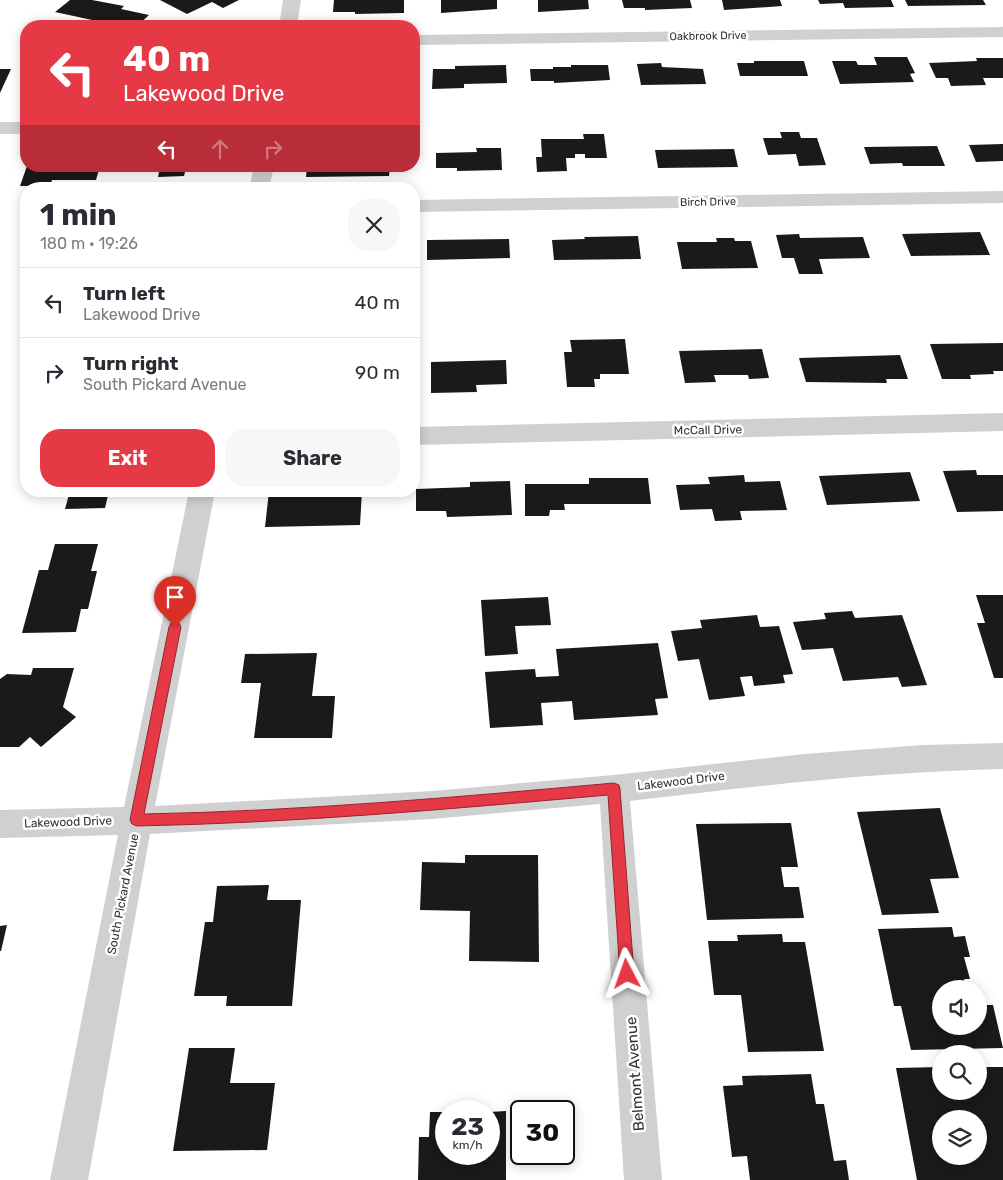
<!DOCTYPE html>
<html lang="en">
<head>
<meta charset="utf-8">
<style>
  body { margin:0; font-family:Rubik,sans-serif; background:#f7f7f7; color:#2b2b33; height:100vh; display:flex; flex-direction:column; font-size:19px; white-space:nowrap }
  * { box-sizing:border-box; margin:0 }
  p { font-size:16px; color:#7c7c81 }
  .icon { flex:none; width:28px; height:28px; fill:none; stroke:currentColor; stroke-width:2; stroke-linecap:round; stroke-linejoin:round }
  .map { position:relative; flex:1; overflow:hidden }
  .panel { position:absolute; left:20px; top:182px; width:400px; height:315px; display:flex; flex-direction:column; background:#fff; border-radius:20px; box-shadow:0 2px 12px #0003 }
  .panel>* { flex:none }
  .banner { position:absolute; left:20px; top:20px; width:400px; height:152px; border-radius:20px; box-shadow:0 2px 12px #0003; background:#e63946; color:#fff; overflow:hidden }
  .fabs { position:absolute; left:932px; top:980px; display:grid; gap:10px }
  .fabs a { display:grid; place-items:center; width:55px; height:55px; border-radius:50%; background:#fff; box-shadow:0 2px 12px #0003; font-size:25px }
  .speed { position:absolute; left:435px; top:1100px; display:flex; gap:10px; font-size:25px; font-weight:700; text-align:center }
  .speed>* { display:grid; place-content:center; width:65px; height:65px; border-radius:50%; background:#fff; box-shadow:0 2px 12px #0003; line-height:1 }
  .speed small { font-size:12px; font-weight:400 }
  .speed .limit { border:2px solid #111; border-radius:8px; background:#fff; color:#111 }
  .pin { position:absolute; display:grid; place-items:center; width:42px; height:42px; color:#fff; margin:-51px -21px; border-radius:50% 50% 50% 0; rotate:-45deg; box-shadow:0 0 5px #0007 }
  .pin .icon { rotate:45deg }
  .me { position:absolute; width:55px; margin:-28px; rotate:356deg; stroke-linejoin:round; filter:drop-shadow(0 0 4px #0008) }
  .turn { display:flex; align-items:center; gap:18px; height:105px; padding:0 20px; font-size:22px }
  .turn .icon { width:65px; height:65px; stroke-width:2.5 }
  .turn b { display:block; font-size:35px; line-height:42px }
  .lanes { display:flex; align-items:center; height:48px; padding:0 20px; background:#0003; justify-content:center; gap:25px; direction:ltr }
  .lanes .off { opacity:.35 }
  .round { display:grid; place-items:center; flex:none; width:52px; height:52px; border-radius:20px; background:#f7f7f7 }
  .head { display:flex; align-items:center; justify-content:space-between; height:85px; padding:0 20px }
  h1 { font-size:30px; font-weight:700; line-height:38px }
  .cta { display:flex; gap:10px; margin-top:auto; padding:10px 20px }
  .cta a { flex:1; height:58px; border-radius:20px; background:#e63946; color:#fff; font-size:20px; font-weight:700; line-height:58px; text-align:center }
  .cta a+a { background:#f7f7f7; color:#2b2b33 }
  ul { padding:0; list-style:none }
  li { display:flex; align-items:center; gap:15px; height:70px; padding:0 20px; border-top:1px solid #e1e1e2 }
  li div { flex:1 }
  li b { display:block; font-size:19px }
  li em { font-style:normal }
  .map>svg:first-child { display:block }
  .building { fill:#1a1a1a; fill-rule:evenodd }
  .lines { fill:none; stroke-linecap:round; stroke-linejoin:round }
  .minor { fill:#d0d0d0; fill-rule:evenodd }
  .route { fill:#e63946; stroke:#96252e }
  .labels { text-anchor:middle; dominant-baseline:central; stroke-width:5; stroke-linejoin:round; paint-order:stroke }
  .far-street-label { font-size:11px; fill:#333; stroke:#fff }
  .street-label { font-size:12px; fill:#333; stroke:#fff }
  .near-street-label { font-size:15px; fill:#333; stroke:#fff }
</style>
</head>
<body>
<div class="map">
<svg width="1003" height="1180" viewBox="0 0 1003 1180">
  <rect width="100%" height="100%" fill="#fff"/>
  <!-- building -->
  <g class="building">
    <path d="M70 0H92L124 6 121 9 149 15 137 26 108 20 106 23 55 12Z"/>
    <path d="M160 0H239L223 8 212 2 187 14Z"/>
    <path d="M334 0H404V13L355 14V12H333Z"/>
    <path d="M441 0H497V9L441 13Z"/>
    <path d="M538 0H588L589 9 538 12Z"/>
    <path d="M622 0H690L692 8 645 10V8H624Z"/>
    <path d="M722 0H780L782 6 724 10Z"/>
    <path d="M818 0H891L894 7 845 8 843 3 820 4Z"/>
    <path d="M905 0H983L986 5 908 6Z"/>
    <path d="M874 57H907L915 73 910 74 914 82 840 84 832 61H856L858 65H877Z"/>
    <path d="M976 58H1003V78H983L986 85 951 86 948 78H936L929 63 977 61Z"/>
    <path d="M754 61H804L808 76H740L737 63H754Z"/>
    <path d="M661 63 662 67 703 69 706 84 641 85 637 64Z"/>
    <path d="M506 65 507 83 464 84V88L432 89 433 69H455V66Z"/>
    <path d="M571 65H608L610 80 554 83V81H531L530 69H553V67H571Z"/>
    <path d="M0 69H11L0 93Z"/>
    <path d="M780 132H799L801 138H817L826 165 799 166 796 154 768 155 763 138H782Z"/>
    <path d="M583 134H604L607 158H585V154H575V158H566L567 171 537 172 536 157H542L541 139H584Z"/>
    <path d="M1003 144V161L976 162 969 145Z"/>
    <path d="M937 146 945 166H903L902 163 870 164 864 147Z"/>
    <path d="M476 148H501L502 170 457 171V168H436V153L477 152Z"/>
    <path d="M734 149 738 167 658 168 655 150Z"/>
    <path d="M27 166H100L96 180H52L50 186H20Z"/>
    <path d="M127 166H215L214 172H185L184 176 158 177 159 172H126Z"/>
    <path d="M307 166H390L389 176 306 177Z"/>
    <path d="M980 232 990 255 911 256 902 234Z"/>
    <path d="M799 234 800 238 863 237 870 258 819 259 823 274H799L794 258H782L776 235Z"/>
    <path d="M638 236 641 259 554 260 552 240 585 239 584 237Z"/>
    <path d="M716 238H734L735 241H751L758 268 682 269 677 242H717Z"/>
    <path d="M509 239 510 258 427 260V240Z"/>
    <path d="M625 339 629 374H600V379H594L595 387H567L564 352H572L570 340Z"/>
    <path d="M1003 343V371H993L994 374 970 375 971 379H942L930 344Z"/>
    <path d="M762 349 769 378 749 379 748 375H714L716 382 685 383 679 351Z"/>
    <path d="M900 355 908 379H886L887 383 806 382 799 358Z"/>
    <path d="M506 360 507 384 476 385 477 392 431 393V362Z"/>
    <path d="M976 470 977 475H1003V511L957 512 943 471Z"/>
    <path d="M910 472 920 501 827 505 819 476Z"/>
    <path d="M744 475 745 482 780 481 787 510 740 511 742 520 715 521 712 509 680 510 676 485 710 484 708 477Z"/>
    <path d="M589 478H648L651 504H564L565 510H550L549 516H525V484H589Z"/>
    <path d="M510 481 512 515 447 517 446 511H416V489L470 487V482Z"/>
    <path d="M70 491H109L105 508 65 509Z"/>
    <path d="M269 491H298V497L336 496V491H362L360 525 265 527Z"/>
    <path d="M55 544H98L91 571H97L88 609H81L76 632 22 633 39 570H48Z"/>
    <path d="M976 595H1003V678H994L977 623H985Z"/>
    <path d="M548 597 551 625 515 626 518 654 485 656 481 600Z"/>
    <path d="M852 611 855 618 902 615 927 685 902 687 898 677 843 681 833 648 802 650 793 622 826 619 824 613Z"/>
    <path d="M757 615 760 627 779 626 793 674 783 675 785 683 754 686 752 676 740 677 745 696 709 700 699 659 678 661 671 631 702 628 700 620Z"/>
    <path d="M658 643 668 698 655 699 658 715 574 720 572 701 541 703 543 725 490 728 485 672 535 669 536 677 559 676 556 649Z"/>
    <path d="M317 653 312 696H335L332 738H254L261 683H241L245 654Z"/>
    <path d="M33 668H74L63 707 76 717 41 747 30 737 19 747H0V679L7 674 31 675Z"/>
    <path d="M940 808 959 878 930 879 939 913 882 915 857 812Z"/>
    <path d="M791 823 798 867H781L784 887H799L804 918 707 920 696 824Z"/>
    <path d="M465 855H538L539 962 469 961 470 911 420 910 422 862 465 863Z"/>
    <path d="M269 885 267 900H301L292 1006H226L227 996H194L205 922H213L217 886Z"/>
    <path d="M7 925 1 951H0V926Z"/>
    <path d="M952 927 954 937 965 936 970 957H964L970 979H964L967 989H941V1026H979V1005H993L1003 1048 911 1050 901 1006H894L878 929Z"/>
    <path d="M782 934 783 942H805L824 1051 748 1052 741 995H714L708 941H738L737 935Z"/>
    <path d="M189 1048H235L230 1083H275L267 1150 173 1151Z"/>
    <path d="M941 1067V1091H979V1067H1003V1180H917L896 1068ZM941 1119H979V1156H941Z"/>
    <path d="M811 1074 816 1104H824L834 1161 846 1160 849 1180H750L747 1156 732 1157 723 1086 743 1085 742 1076Z"/>
    <path d="M506 1111V1180H418L419 1137H429L430 1112H446V1154H489V1112Z"/>
  </g>
  <g class="lines">
    <!-- minor -->
    <g class="minor">
      <path d="M283 0H301L297 26H279Z"/>
      <path d="M1003 27V37L414 45V35Z"/>
      <rect x="0" y="122" width="26" height="12"/>
      <path d="M254 166H274L269 189H249Z"/>
      <path d="M1003 191V203L414 212V200Z"/>
      <path d="M1003 413V431L414 445V427Z"/>
      <path d="M189 491H215L155 806 432 791 614 775 804 754 923 745 1003 743V769C878 772 755 786 630 801L662 1180H624L600 804 432 819 150 834 88 1180H50L118 835 0 838V810L124 807Z"/>
    </g>
  </g>
  <!-- route -->
  <path class="route" d="M175 622 179 623 181 627 144 814C301 811 458 797 614 783L619 785 620 789 634 974 632 978 627 980 622 978 620 974 608 795C451 809 294 823 137 826L132 824 130 820 169 627 171 623Z"/>
  <g class="labels">
    <!-- far-street labels -->
    <g class="far-street-label">
      <text transform="translate(708 36) rotate(-1)">Oakbrook Drive</text>
      <text transform="translate(708 202) rotate(-1)">Birch Drive</text>
    </g>
    <!-- street labels -->
    <g class="street-label">
      <text transform="translate(708 430) rotate(-1)">McCall Drive</text>
      <text transform="translate(681 781) rotate(-7)">Lakewood Drive</text>
      <text transform="translate(68 822) rotate(-2)">Lakewood Drive</text>
      <text transform="translate(123 894) rotate(-79)">South Pickard Avenue</text>
    </g>
    <!-- near-street labels -->
    <g class="near-street-label">
      <text transform="translate(635 1074) rotate(-94)">Belmont Avenue</text>
    </g>
  </g>
</svg>
<div class="fabs">
<a><svg class="icon" aria-label="sound" viewBox="0 0 24 24"><path d="M4 9h4l5-4v14l-5-4H4zM17 9q2 3 0 6"/></svg></a>
<a><svg class="icon" aria-label="search" viewBox="0 0 24 24"><circle cx="10" cy="10" r="6"/><path d="M15 15l6 6"/></svg></a>
<a><svg class="icon" aria-label="layers" viewBox="0 0 24 24"><path d="M12 4l9 5-9 5-9-5zM3 14l9 5 9-5"/></svg></a>
</div>
<div class="speed"><div>23<small>km/h</small></div><div class="limit">30</div></div>
<div class="pin" style="left:175px;top:627px;background:#d93025"><svg class="icon" aria-label="arrive" viewBox="0 0 24 24"><path d="M6 21V4h12l-3 4 3 4H6"/></svg></div>
<svg class="me" style="left:627px;top:974px" viewBox="-20 -20 40 40"><path d="M0-17L14 15 0 8-14 15z" fill="#e63946" stroke="#fff" stroke-width="4"/></svg>
<div class="banner">
<div class="turn"><svg class="icon" aria-label="left" viewBox="0 0 24 24"><path d="M17 20v-9H6M10 6l-5 5 5 5"/></svg><div><b>40 m</b>Lakewood Drive</div></div>
<div class="lanes"><svg class="icon" aria-label="left" viewBox="0 0 24 24"><path d="M17 20v-9H6M10 6l-5 5 5 5"/></svg><svg class="icon off" aria-label="ahead" viewBox="0 0 24 24"><path d="M12 20V5M6 11l6-6 6 6"/></svg><svg class="icon off" aria-label="right" viewBox="0 0 24 24"><path d="M7 20v-9h11M14 6l5 5-5 5"/></svg></div>
</div>
<section class="panel">
<div class="head"><div><h1>1 min</h1><p>180 m · 19:26</p></div><a class="round"><svg class="icon" aria-label="close" viewBox="0 0 24 24"><path d="M6 6l12 12M18 6L6 18"/></svg></a></div>
<ul>
<li><svg class="icon" aria-label="left" viewBox="0 0 24 24"><path d="M17 20v-9H6M10 6l-5 5 5 5"/></svg><div><b>Turn left</b><p>Lakewood Drive</p></div><em>40 m</em></li>
<li><svg class="icon" aria-label="right" viewBox="0 0 24 24"><path d="M7 20v-9h11M14 6l5 5-5 5"/></svg><div><b>Turn right</b><p>South Pickard Avenue</p></div><em>90 m</em></li>
</ul>
<div class="cta"><a>Exit</a><a>Share</a></div>
</section>
</div>
</body>
</html>
